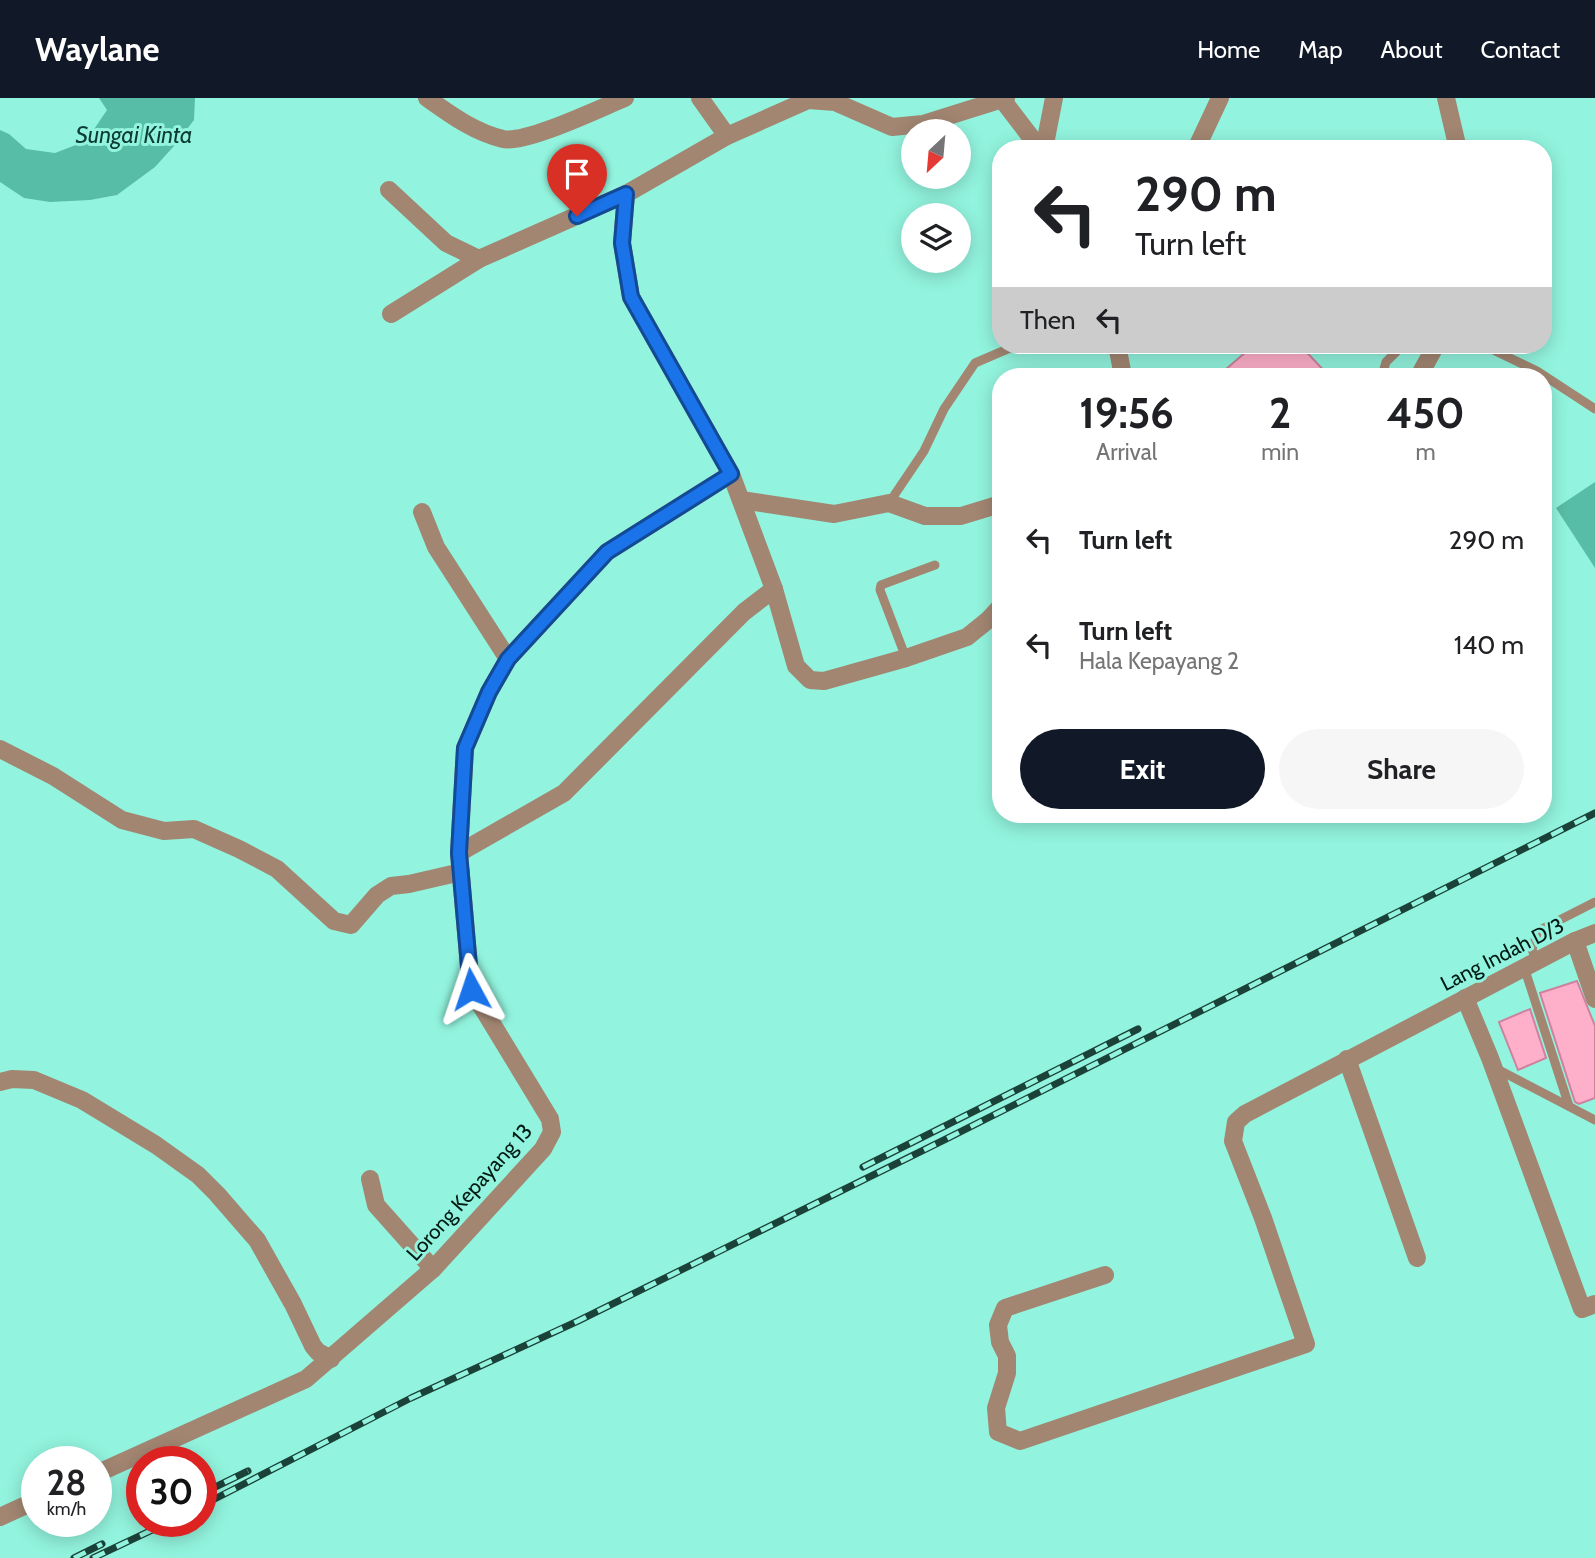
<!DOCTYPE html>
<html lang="en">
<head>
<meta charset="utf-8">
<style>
  body { margin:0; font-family:Cabin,sans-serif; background:#f6f6f6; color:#202124; height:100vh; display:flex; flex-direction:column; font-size:26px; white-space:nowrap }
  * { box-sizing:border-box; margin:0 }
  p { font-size:23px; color:#757577 }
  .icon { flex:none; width:38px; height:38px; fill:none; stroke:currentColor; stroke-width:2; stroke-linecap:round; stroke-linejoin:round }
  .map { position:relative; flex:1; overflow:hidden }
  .drawer { position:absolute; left:992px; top:270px; width:560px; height:455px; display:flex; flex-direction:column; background:#fff; border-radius:28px; box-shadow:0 4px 18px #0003 }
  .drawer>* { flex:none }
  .guide { position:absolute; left:992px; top:42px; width:560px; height:214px; border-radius:28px; box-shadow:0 4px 18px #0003; background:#fff; color:#202124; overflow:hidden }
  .needle { width:46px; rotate:206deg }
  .fabs { position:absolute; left:901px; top:21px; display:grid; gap:14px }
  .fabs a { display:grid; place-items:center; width:70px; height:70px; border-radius:50%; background:#fff; box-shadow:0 4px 18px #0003; font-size:35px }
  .speed { position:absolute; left:21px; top:1348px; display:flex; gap:14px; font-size:35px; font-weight:700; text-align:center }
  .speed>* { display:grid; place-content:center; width:91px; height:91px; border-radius:50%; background:#fff; box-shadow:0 4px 18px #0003; line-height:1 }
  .speed small { font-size:18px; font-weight:400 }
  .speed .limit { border:10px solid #d22; background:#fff; color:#111 }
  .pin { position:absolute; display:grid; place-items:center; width:60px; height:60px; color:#fff; margin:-72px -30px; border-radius:50% 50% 50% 0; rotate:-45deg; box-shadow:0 0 7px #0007 }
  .pin .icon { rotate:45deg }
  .me { position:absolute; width:77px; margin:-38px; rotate:355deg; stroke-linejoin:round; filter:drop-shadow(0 0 5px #0008) }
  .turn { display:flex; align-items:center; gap:24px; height:147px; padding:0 28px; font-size:32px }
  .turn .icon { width:91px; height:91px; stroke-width:2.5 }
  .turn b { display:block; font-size:49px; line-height:60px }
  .then { display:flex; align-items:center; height:66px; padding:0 28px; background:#0003; gap:14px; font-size:26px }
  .eta { display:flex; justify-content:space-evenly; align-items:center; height:119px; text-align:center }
  .eta b { font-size:42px; font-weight:700; line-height:49px }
  .cta { display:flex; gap:14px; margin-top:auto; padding:14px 28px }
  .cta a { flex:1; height:80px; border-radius:42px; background:#111827; color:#fff; font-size:28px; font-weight:700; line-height:80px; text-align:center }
  .cta a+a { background:#f6f6f6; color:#202124 }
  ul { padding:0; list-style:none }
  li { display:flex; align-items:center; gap:21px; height:105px; padding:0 28px }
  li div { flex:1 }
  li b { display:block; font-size:26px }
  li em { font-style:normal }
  header { display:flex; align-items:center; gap:42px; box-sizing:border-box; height:98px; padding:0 35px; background:#111827; color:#fff }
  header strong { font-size:33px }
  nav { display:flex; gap:38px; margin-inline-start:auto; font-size:24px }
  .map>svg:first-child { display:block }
  .water { fill:#58bda7 }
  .building { fill:#feafca; stroke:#ce829d; stroke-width:2 }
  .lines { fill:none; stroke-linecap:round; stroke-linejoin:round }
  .service { stroke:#a28672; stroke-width:9 }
  .minor { stroke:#a28672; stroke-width:18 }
  .rail-casing { stroke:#1b4239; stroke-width:7 }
  .rail { stroke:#92f4de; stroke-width:4.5; stroke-dasharray:13; stroke-linecap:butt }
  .route-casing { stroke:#114b97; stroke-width:18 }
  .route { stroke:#1a73e8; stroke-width:12 }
  .labels { text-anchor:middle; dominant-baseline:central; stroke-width:6; stroke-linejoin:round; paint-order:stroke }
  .street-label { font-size:21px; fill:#001a14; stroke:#92f4de }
  .water-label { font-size:23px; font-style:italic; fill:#0b3b32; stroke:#92f4de }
</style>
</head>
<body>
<header>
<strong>Waylane</strong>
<nav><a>Home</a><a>Map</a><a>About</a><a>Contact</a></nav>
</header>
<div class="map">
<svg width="1595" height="1460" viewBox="0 0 1595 1460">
  <rect width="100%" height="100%" fill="#92f4de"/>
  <!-- water -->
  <g class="water">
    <path d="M99 0H195L194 22 174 48 155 69 117 97 90 102 50 104 24 100 0 84V32L9 36 26 51 55 55 86 43 107 12Z"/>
    <path d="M1595 384V470L1556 410Z"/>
  </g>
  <!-- building -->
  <g class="building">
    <path d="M1254 247H1300L1329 278H1218Z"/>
    <path d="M1577 883 1595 928V1000L1579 1006 1575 1004 1540 895Z"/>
    <path d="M1530 911 1546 960 1518 972 1499 924Z"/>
  </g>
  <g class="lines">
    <!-- service -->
    <g class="service">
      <path d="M1435 51 1457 46"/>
      <path d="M1483 247 1537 273 1595 311"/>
      <path d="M1382 278 1386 264 1403 247"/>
      <path d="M889 405 924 353 944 311 975 265 1017 247"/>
      <path d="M906 560 880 492 881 487 935 467"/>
      <path d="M1536 863 1532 851 1538 833 1595 804"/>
      <path d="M1524 869 1569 1008"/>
      <path d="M1497 971 1595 1022"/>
    </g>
    <!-- minor -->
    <g class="minor">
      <path d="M427 0C451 17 474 34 503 41 526 46 600 10 625 0"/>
      <path d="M700 0 727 38"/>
      <path d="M1001 0 1040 51"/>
      <path d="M1446 0 1458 51"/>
      <path d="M1044 51 1054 0"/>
      <path d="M1196 51 1220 0"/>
      <path d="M389 92 446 145 479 161"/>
      <path d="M626 96 622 145 631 199 731 376 774 491 796 568 810 582 824 583 906 560 967 539 988 522 1001 508"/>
      <path d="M391 216 479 161 626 96 727 38 808 2 835 4 892 29 923 26 1006 0"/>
      <path d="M1117 247 1123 278"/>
      <path d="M1419 278 1436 247"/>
      <path d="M741 402 834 416 889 405 925 418H961L997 407"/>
      <path d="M422 414 436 449 508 561"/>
      <path d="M0 651 53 678 122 722 164 733 194 731 239 751 277 771 334 823 351 827 377 797 391 788 409 786 461 774"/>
      <path d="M459 755 564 695 744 514 774 491"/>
      <path d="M1575 843 1595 901"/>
      <path d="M1465 900 1490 960 1582 1211 1595 1206"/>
      <path d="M1347 961 1417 1160"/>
      <path d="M0 984 12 981 34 982 82 1002 156 1047 198 1077 217 1096 257 1142 293 1206 313 1248 318 1254 331 1261"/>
      <path d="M370 1081 376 1107 433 1171"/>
      <path d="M1105 1177 1005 1210 998 1227 1000 1244 1007 1258V1275L996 1310 998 1334 1020 1343 1306 1246 1263 1120 1233 1043 1236 1024 1245 1016 1575 843 1595 835"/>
      <path d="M96 1376 306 1281 433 1171 543 1051 552 1034 550 1021 471 891 459 755 465 650 489 594 508 561 607 454 731 376"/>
      <path d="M0 1419 37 1402"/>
    </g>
    <defs>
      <g id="rail">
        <path d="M863 1069 1138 931"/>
        <path d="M201 1396 248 1373"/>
        <path d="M201 1408 411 1300 578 1223 946 1041 1595 715"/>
        <path d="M74 1460 102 1446"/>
        <path d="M93 1460 171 1423"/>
      </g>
    </defs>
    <!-- rail casing -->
    <use href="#rail" class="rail-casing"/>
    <!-- rail -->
    <use href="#rail" class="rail"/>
  </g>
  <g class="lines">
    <defs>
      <path id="route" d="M471 891 459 755 465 650 489 594 508 561 607 454 731 376 631 199 622 145 626 96 577 118"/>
    </defs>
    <!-- route casing -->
    <use href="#route" class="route-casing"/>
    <!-- route -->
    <use href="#route" class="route"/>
  </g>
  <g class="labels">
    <!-- street labels -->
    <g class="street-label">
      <text transform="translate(1502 856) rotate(-27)">Lang Indah D/3</text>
      <text transform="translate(469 1094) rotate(-48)">Lorong Kepayang 13</text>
    </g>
    <!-- water labels -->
    <g class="water-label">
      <text x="134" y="37">Sungai Kinta</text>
    </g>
  </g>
</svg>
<div class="fabs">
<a><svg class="needle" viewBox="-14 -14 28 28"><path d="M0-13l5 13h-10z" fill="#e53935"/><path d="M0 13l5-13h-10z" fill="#757577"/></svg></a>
<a><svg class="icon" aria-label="layers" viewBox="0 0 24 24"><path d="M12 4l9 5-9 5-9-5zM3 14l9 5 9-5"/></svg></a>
</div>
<div class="speed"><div>28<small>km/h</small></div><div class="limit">30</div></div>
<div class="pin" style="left:577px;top:118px;background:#d93025"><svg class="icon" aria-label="arrive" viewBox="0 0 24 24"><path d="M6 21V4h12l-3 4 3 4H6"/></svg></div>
<svg class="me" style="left:471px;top:891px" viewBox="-20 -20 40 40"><path d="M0-17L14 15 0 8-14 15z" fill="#1a73e8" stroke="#fff" stroke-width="4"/></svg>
<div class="guide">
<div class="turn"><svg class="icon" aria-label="left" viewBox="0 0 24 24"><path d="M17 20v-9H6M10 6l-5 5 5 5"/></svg><div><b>290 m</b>Turn left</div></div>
<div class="then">Then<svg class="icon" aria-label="left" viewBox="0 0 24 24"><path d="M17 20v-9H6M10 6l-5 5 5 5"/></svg></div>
</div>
<section class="drawer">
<div class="eta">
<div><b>19:56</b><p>Arrival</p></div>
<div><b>2</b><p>min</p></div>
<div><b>450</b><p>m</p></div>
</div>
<ul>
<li><svg class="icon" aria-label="left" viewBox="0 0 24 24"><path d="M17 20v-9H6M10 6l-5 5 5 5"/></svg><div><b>Turn left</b></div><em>290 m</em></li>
<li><svg class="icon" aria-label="left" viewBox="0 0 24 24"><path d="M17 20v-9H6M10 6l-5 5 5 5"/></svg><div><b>Turn left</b><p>Hala Kepayang 2</p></div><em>140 m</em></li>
</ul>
<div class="cta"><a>Exit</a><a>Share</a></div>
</section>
</div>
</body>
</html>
